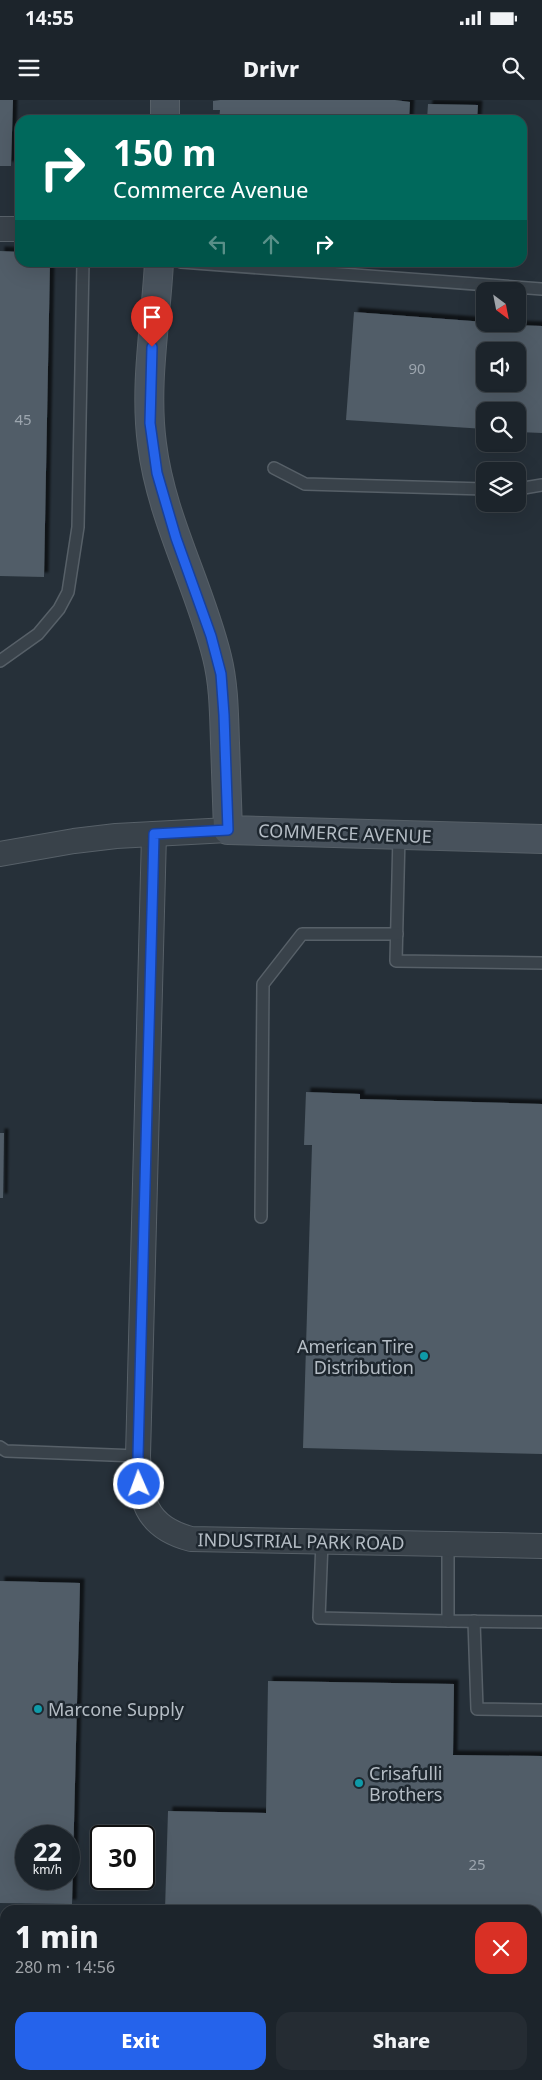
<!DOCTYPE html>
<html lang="en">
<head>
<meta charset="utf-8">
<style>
  body { margin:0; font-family:"Noto Sans",sans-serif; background:#252c33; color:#f1f3f6; height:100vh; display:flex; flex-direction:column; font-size:19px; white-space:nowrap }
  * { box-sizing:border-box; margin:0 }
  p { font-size:16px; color:#a0a4a9 }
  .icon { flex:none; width:28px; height:28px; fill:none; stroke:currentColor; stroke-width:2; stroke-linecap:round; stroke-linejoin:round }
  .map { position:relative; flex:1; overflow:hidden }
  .side { position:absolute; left:0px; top:1805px; width:542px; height:175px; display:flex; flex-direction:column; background:#1c242b; border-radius:15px 15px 0 0; box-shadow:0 5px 20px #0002,0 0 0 1px #3a4147 }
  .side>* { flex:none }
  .guide { position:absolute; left:15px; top:15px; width:512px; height:152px; border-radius:15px; box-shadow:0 5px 20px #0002,0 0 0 1px #3a4147; background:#00695c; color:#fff; overflow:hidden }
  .needle { width:32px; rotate:148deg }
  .buttons { position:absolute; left:476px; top:182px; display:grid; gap:10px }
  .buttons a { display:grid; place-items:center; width:50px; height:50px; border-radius:10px; background:#1c242b; box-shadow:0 5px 20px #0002,0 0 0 1px #3a4147; font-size:25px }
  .speed { position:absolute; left:15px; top:1725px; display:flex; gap:10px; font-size:25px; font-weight:700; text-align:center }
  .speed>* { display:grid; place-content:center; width:65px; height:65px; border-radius:50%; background:#1c242b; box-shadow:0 5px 20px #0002,0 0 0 1px #3a4147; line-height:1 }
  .speed small { font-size:12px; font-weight:400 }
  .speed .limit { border:2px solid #111; border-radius:8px; background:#fff; color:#111 }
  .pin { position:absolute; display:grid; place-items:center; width:42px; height:42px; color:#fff; margin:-51px -21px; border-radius:50% 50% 50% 0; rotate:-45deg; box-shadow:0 0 5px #0007 }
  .pin .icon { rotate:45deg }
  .me { position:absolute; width:55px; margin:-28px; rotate:358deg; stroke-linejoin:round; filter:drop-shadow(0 0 4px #0008) }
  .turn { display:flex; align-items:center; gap:18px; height:105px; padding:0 15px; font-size:22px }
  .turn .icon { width:65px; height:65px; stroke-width:2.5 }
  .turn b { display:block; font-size:35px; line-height:42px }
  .lanes { display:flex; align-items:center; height:48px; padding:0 15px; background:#0003; justify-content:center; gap:25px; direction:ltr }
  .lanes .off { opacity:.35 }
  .round { display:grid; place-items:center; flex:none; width:52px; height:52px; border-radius:15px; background:#252c33 }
  .summary { display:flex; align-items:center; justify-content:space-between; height:85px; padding:0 15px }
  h1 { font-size:30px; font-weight:800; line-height:38px }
  .action { display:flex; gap:10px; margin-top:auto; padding:10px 15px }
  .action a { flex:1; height:58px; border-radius:15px; background:#2563eb; color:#fff; font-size:20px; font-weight:800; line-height:58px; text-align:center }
  .action a+a { background:#252c33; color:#f1f3f6 }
  .status { display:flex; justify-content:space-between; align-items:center; height:35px; padding:0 25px; background:#1c242b; direction:ltr }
  .status svg { height:14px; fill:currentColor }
  header { display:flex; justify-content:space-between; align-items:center; height:65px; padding:0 15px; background:#1c242b; font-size:22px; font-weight:800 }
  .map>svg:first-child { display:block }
  .building { fill:#515d67; fill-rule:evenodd; filter:url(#shadow) }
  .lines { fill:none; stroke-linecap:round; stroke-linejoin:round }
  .lane-casing { stroke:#576068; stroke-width:14 }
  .street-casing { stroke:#576068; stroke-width:26 }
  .secondary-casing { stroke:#576068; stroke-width:30 }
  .lane { stroke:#39424a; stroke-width:11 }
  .street { stroke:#39424a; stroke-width:24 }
  .secondary { stroke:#48525c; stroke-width:28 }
  .route-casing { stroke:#184099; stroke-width:12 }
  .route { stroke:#2563eb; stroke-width:9 }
  .culture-dot { fill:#0f9aa8; stroke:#1e272f; stroke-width:2 }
  .labels { text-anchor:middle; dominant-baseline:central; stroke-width:5; stroke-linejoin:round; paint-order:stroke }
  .number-label { font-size:15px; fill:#9ca5ae }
  .street-label { font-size:18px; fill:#b5bdc5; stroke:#1e272f }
  .poi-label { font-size:18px; fill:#b5bdc5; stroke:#1e272f; text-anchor:start }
</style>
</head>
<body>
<div class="status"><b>14:55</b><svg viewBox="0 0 49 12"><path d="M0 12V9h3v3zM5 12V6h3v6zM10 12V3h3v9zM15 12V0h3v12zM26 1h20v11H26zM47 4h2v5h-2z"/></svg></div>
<header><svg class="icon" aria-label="menu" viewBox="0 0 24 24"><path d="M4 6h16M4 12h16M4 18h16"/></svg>Drivr<svg class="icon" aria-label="search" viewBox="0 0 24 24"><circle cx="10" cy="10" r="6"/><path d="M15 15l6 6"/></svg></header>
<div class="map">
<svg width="542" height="1980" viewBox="0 0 542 1980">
  <defs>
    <filter id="shadow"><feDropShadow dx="4.5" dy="-4.5" stdDeviation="1" flood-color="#0009"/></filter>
  </defs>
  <rect width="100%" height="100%" fill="#263039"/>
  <!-- building -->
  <g class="building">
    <path d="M0 0H13L11 66H0Z"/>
    <path d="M395 0 410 2 409 20H219L220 10H213V1L220 0Z"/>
    <path d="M428 4 478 5 477 20H427Z"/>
    <path d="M0 151 20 152V162H50L44 477 0 476Z"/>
    <path d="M354 212 485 222V224L542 226V333L518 332V311H485V329L346 320ZM485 251H518V284H485Z"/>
    <path d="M306 992 360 994V999L542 1004V1354L303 1348 312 1045H304Z"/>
    <path d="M0 1033H4L3 1098H0Z"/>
    <path d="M0 1481 80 1483 72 1804 0 1803ZM26 1736H69V1779H26Z"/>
    <path d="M268 1581 454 1584 453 1655 542 1656V1914H538V1810H165L168 1711 266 1713Z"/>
  </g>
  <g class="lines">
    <defs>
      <g id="lane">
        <path d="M181 162 542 189"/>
        <path d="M274 368 305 384 485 389"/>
        <path d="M518 389 542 385"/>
        <path d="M0 561 38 534 59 509 68 492 78 427 83 162"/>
        <path d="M399 735 396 861 542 863"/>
        <path d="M261 1117 263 884 302 834H397"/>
        <path d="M0 1347 6 1351 138 1356"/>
        <path d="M322 1442 319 1518 448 1521"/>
        <path d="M448 1444V1521L542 1522"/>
        <path d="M474 1521 477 1609 542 1610"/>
        <path d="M538 1929H542"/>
      </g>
      <g id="street">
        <path d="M0 129H20"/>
        <path d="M154 734 138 1356C140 1398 144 1427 191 1439L542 1446"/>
        <path d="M0 754 74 741 116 736 228 730"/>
      </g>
      <g id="secondary">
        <path d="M165 20V0"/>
        <path d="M159 162C156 222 144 284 152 344 161 418 199 484 217 557 224 585 224 614 225 643 226 672 227 701 228 730L542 739"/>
      </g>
    </defs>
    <!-- lane casing -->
    <use href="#lane" class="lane-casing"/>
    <!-- street casing -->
    <use href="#street" class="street-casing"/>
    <!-- secondary casing -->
    <use href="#secondary" class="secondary-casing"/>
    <!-- lane -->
    <use href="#lane" class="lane"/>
    <!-- street -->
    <use href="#street" class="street"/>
    <!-- secondary -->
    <use href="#secondary" class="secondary"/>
  </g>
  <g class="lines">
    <defs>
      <path id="route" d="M139 1384 138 1356 154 734 228 730 224 615 221 574 211 536 176 438 157 373 150 323 152 247"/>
    </defs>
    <!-- route casing -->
    <use href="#route" class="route-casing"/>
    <!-- route -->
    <use href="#route" class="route"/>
  </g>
  <!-- markers -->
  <g class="culture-dot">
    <circle cx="424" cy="1256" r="5"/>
    <circle cx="38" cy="1609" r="5"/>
    <circle cx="359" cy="1683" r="5"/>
  </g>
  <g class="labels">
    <!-- number labels -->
    <g class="number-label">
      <text x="417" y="268">90</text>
      <text x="23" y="319">45</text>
      <text x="477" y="1764">25</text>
    </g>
    <!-- street labels -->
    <g class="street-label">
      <text transform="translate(345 733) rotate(2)">COMMERCE AVENUE</text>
      <text transform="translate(301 1441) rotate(1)">INDUSTRIAL PARK ROAD</text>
    </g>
    <!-- poi labels -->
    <g class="poi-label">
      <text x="414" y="1246" text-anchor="end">American Tire<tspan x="414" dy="21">Distribution</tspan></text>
      <text x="48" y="1609">Marcone Supply</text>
      <text x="369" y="1673">Crisafulli<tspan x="369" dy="21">Brothers</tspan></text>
    </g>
  </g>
</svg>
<div class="buttons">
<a><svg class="needle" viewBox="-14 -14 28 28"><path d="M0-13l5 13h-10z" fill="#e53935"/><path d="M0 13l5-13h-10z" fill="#a0a4a9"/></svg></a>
<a><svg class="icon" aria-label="sound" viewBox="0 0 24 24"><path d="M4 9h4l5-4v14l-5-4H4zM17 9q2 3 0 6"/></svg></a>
<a><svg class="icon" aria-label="search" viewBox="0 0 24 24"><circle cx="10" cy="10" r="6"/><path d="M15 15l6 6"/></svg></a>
<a><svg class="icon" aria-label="layers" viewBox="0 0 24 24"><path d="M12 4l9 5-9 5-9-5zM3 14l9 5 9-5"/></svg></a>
</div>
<div class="speed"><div>22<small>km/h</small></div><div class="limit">30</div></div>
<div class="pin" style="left:152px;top:247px;background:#d93025"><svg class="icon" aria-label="arrive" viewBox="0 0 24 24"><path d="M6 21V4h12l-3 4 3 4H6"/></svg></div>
<svg class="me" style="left:139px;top:1384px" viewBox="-20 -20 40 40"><circle r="17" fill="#2563eb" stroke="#fff" stroke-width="3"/><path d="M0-11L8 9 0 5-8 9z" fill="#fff"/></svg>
<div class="guide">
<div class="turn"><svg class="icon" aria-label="right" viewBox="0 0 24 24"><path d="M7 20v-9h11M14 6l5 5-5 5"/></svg><div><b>150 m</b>Commerce Avenue</div></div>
<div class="lanes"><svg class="icon off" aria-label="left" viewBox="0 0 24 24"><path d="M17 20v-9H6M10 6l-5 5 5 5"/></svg><svg class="icon off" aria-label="ahead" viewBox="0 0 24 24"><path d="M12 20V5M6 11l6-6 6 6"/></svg><svg class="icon" aria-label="right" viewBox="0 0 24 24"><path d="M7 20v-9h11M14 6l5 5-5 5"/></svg></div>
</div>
<section class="side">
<div class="summary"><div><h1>1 min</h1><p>280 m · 14:56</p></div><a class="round" style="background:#d93025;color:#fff"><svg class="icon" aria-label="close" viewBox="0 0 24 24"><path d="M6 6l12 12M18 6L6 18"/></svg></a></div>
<div class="action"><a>Exit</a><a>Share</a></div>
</section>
</div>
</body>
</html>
